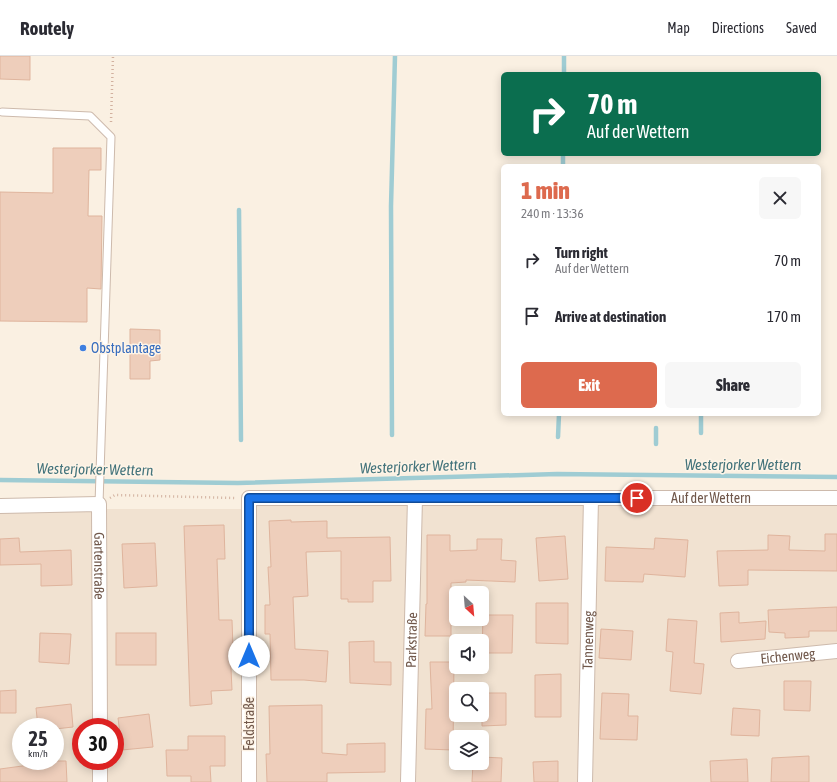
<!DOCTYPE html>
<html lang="en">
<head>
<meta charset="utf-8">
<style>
  body { margin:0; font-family:"Asap Condensed",sans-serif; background:#f7f7f7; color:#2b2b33; height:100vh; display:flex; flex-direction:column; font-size:15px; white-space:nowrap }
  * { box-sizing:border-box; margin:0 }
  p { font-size:13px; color:#7c7c81 }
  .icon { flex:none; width:22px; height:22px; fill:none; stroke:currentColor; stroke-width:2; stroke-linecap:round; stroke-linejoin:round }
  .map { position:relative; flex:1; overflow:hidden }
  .details { position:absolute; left:501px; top:108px; width:320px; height:252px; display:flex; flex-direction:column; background:#fff; border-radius:6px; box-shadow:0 2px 10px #0003 }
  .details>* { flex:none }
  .banner { position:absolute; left:501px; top:16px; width:320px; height:84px; border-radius:6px; box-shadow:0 2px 10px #0003; background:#0b6e4f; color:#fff; overflow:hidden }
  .needle { width:26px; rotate:154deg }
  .tools { position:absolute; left:449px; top:530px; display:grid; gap:8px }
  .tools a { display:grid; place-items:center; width:40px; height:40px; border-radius:6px; background:#fff; box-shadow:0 2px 10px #0003; font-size:20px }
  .speed { position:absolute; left:12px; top:662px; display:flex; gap:8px; font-size:20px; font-weight:700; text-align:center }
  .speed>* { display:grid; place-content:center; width:52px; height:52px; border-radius:50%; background:#fff; box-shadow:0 2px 10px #0003; line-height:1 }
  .speed small { font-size:10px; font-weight:400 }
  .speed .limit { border:6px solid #d22; background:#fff; color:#111 }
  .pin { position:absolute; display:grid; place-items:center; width:34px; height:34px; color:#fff; margin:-17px; border:2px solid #fff; border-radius:50%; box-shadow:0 1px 4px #0007 }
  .me { position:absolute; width:44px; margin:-22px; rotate:0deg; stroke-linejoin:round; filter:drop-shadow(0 0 3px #0008) }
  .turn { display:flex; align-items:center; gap:14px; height:84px; padding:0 20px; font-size:18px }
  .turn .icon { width:52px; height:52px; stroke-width:2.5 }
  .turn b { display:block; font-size:28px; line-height:34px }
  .round { display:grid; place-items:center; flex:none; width:42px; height:42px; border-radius:6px; background:#f7f7f7 }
  .head { display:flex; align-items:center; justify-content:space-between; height:68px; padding:0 20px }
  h1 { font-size:24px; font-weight:800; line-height:30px; color:#dd6a4e }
  .button { display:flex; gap:8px; margin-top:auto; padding:8px 20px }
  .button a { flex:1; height:46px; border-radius:6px; background:#dd6a4e; color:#fff; font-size:16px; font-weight:800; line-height:46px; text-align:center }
  .button a+a { background:#f7f7f7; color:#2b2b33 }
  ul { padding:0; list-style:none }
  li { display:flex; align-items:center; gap:12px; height:56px; padding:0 20px }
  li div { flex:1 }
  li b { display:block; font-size:15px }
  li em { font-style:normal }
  header { display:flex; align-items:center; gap:24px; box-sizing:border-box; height:56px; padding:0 20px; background:#fff; border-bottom:1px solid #e1e1e2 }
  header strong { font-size:19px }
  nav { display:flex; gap:22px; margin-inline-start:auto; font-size:14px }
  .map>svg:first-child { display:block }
  .residential { fill:#f1e2d1; fill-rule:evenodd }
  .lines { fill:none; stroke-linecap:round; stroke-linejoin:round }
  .stream { stroke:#9fccd3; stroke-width:4.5 }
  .building { fill:#eecebb; stroke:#dfb49d }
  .service-casing { stroke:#cdbaac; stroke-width:9 }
  .minor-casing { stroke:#cdbaac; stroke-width:16 }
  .path { stroke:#d2b19f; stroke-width:2.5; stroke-dasharray:1 3; stroke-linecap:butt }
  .service { stroke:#fff; stroke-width:7 }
  .minor { stroke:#fff; stroke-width:14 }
  .route-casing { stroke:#114b97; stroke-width:10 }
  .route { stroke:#1a73e8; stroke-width:7 }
  .shop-dot { fill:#3f7fe0; stroke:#fef4e7; stroke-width:1.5 }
  .labels { text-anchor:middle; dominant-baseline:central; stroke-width:3; stroke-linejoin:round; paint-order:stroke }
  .shop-label { font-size:14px; fill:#366cbe; stroke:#fef4e7; text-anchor:start }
  .street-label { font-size:14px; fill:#70574a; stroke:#fef4e7 }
  .water-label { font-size:15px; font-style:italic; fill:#43737b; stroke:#fef4e7 }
</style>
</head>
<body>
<header>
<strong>Routely</strong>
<nav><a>Map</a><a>Directions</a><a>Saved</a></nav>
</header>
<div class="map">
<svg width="837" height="726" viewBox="0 0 837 726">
  <rect width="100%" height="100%" fill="#faf0e2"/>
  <!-- residential -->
  <path class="residential" d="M252 439 837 443V726H0V453H249ZM456 537H482V563H456ZM456 585H482V611H456ZM456 633H482V659H456ZM21 671H55V705H21ZM81 671H115V705H81ZM456 681H482V707H456Z"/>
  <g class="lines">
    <!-- stream -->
    <g class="stream">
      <path d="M564 18V0"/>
      <path d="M563 110V98"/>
      <path d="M239 154 241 384"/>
      <path d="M701 377V358"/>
      <path d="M392 379 391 150 395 0"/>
      <path d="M558 381 559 358"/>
      <path d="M656 388V372"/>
      <path d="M0 424 238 427 557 418 837 421"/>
    </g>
  </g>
  <!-- building -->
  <g class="building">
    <path d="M0 0H30V24L0 23Z"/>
    <path d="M53 92H101V114H89L88 160H102L101 233 87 232V266L0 265V136L53 137Z"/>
    <path d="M130 273 160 274V304L150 305V323H130Z"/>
    <path d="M291 464V466L327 465V482L390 481 391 525H373V546H348V543H341V495L306 496 308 540 293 541 295 593 328 595 326 626 304 624H271L270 578H265V549H270L268 511H271L269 465Z"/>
    <path d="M224 469 225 503H217L219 564H232L233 592H230L232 634 211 635 212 648 190 650 184 470Z"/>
    <path d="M825 478H837V515L748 514V529L719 530 717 495 768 494V479L790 480 789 494 825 495Z"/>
    <path d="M427 479H450V495L477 494V483H502L501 504 516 505 515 526 466 524V526L451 527V580H425L426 548H427Z"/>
    <path d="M565 480 568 523 539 525 536 482Z"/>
    <path d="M19 482 20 496 71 494 72 529 41 530V508L0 509V483Z"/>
    <path d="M655 482 688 484 685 521 644 518 643 526 605 525 606 491 654 493Z"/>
    <path d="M155 487 157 530 124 532 122 488Z"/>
    <path d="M536 547H568V588L536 587Z"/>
    <path d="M837 551V575H809V581L785 582V577L769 576 768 554Z"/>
    <path d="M739 556V567L766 565 765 583 721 586 720 557Z"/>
    <path d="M483 559H513L512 597H482Z"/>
    <path d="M668 563 697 565 694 607 704 608 701 638 670 635 673 596 666 595Z"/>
    <path d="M601 573 633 575 631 604 599 602Z"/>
    <path d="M40 577 71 578 69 608 39 606Z"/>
    <rect x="116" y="577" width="40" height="32"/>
    <path d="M374 585V606H391V629L350 627 349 586Z"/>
    <path d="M430 606H454L453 694 425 693 426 653H432Z"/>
    <path d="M561 618V661H535V619Z"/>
    <path d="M784 625H811L810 655 784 654Z"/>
    <path d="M16 634V657H0V635Z"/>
    <path d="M482 637H506V669L482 670Z"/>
    <path d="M602 637 629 638 628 660H638L637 684 600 683Z"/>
    <path d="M71 648 73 671 55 673V671H38L36 652Z"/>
    <path d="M322 649V697L347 699V688L385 687V716L327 717V726H267L266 698H270L269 650Z"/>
    <path d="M733 652 760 654 759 680 731 679Z"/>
    <path d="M149 658 153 691 122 694 118 662Z"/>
    <path d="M188 680H225V710H210L211 726H191V720H167L166 694H188Z"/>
    <path d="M809 700V726H771L772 702Z"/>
    <path d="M482 701 502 702 501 726H472L473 707H482Z"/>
    <path d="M747 703 748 726H711L710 705Z"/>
    <path d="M37 705H66L67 726H0V713L37 708Z"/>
    <path d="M558 705V726H534L533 706Z"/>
  </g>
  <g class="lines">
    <defs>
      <path id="service" d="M2 56 90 60 111 81 99 448"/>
      <g id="minor">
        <path id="s1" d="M0 450 99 448 100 671"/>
        <path id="s2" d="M738 605 837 595"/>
        <path d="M100 705V726"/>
        <path id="s3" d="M249 726V442H837"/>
        <path id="s4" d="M408 726 415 442"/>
        <path id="s5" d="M585 726 591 442"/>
      </g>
    </defs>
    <!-- service casing -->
    <use href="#service" class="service-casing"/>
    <!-- minor casing -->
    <use href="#minor" class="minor-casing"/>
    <!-- path -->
    <g class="path">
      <path d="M111 66 113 0"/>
      <path d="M110 442 115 439 235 442"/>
    </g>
    <!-- service -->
    <use href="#service" class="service"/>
    <!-- minor -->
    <use href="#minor" class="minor"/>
  </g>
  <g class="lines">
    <defs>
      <path id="route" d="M249 600V442H637"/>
    </defs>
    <!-- route casing -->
    <use href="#route" class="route-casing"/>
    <!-- route -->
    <use href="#route" class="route"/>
  </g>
  <!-- markers -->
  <circle class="shop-dot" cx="83" cy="292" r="4"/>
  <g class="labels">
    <!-- shop labels -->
    <g class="shop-label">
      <text x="91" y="292">Obstplantage</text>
    </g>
    <!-- street labels -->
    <g class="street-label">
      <text stroke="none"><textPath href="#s3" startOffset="746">Auf der Wettern</textPath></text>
      <text stroke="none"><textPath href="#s1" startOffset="161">Gartenstraße</textPath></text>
      <text stroke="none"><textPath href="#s4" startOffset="142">Parkstraße</textPath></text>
      <text stroke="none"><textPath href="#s5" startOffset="142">Tannenweg</textPath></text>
      <text stroke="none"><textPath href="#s2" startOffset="50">Eichenweg</textPath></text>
      <text transform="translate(249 668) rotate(-90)">Feldstraße</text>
    </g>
    <!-- water labels -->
    <g class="water-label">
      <text x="743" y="408">Westerjorker Wettern</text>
      <text transform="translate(418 410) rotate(-2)">Westerjorker Wettern</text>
      <text transform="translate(95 413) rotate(1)">Westerjorker Wettern</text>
    </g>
  </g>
</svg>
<div class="tools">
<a><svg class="needle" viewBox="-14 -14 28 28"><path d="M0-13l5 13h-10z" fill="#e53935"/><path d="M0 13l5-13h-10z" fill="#7c7c81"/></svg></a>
<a><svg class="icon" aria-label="sound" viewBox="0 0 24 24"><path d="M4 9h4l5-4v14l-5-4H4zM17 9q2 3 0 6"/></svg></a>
<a><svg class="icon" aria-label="search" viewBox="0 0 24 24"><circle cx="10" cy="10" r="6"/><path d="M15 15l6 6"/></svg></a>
<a><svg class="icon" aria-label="layers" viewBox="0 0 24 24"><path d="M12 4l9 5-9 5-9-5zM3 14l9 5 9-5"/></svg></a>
</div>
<div class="speed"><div>25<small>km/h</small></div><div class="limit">30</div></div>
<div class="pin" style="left:637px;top:442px;background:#d93025"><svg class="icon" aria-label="arrive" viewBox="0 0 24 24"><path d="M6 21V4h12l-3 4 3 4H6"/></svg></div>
<svg class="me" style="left:249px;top:600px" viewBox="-20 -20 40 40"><circle r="19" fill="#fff"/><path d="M0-13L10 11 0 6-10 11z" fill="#1a73e8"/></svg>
<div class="banner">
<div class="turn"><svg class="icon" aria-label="right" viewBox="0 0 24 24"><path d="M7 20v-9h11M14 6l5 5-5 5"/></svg><div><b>70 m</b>Auf der Wettern</div></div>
</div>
<section class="details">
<div class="head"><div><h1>1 min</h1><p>240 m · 13:36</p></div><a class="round"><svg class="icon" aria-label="close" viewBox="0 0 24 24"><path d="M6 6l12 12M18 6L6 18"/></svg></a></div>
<ul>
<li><svg class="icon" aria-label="right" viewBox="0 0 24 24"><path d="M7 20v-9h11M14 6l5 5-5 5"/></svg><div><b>Turn right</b><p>Auf der Wettern</p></div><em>70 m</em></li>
<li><svg class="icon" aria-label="arrive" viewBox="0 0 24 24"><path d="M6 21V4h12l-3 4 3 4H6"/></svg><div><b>Arrive at destination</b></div><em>170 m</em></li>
</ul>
<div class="button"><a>Exit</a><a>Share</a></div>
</section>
</div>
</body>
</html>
